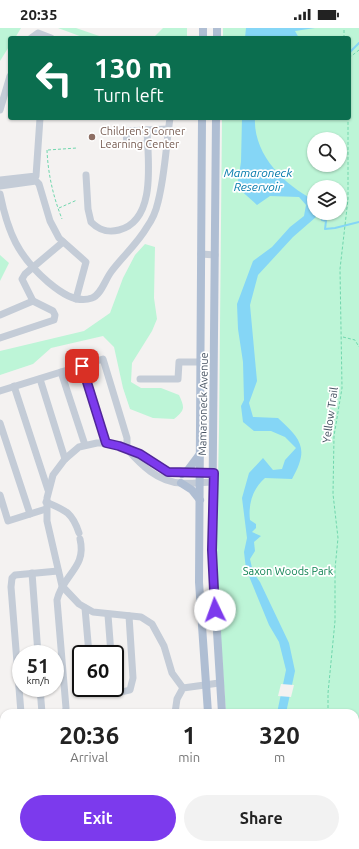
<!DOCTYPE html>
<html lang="en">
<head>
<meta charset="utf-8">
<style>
  body { margin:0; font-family:Ubuntu,sans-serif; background:#f2f2f2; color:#222; height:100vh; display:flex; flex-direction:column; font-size:15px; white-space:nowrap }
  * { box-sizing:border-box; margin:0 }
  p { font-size:13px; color:#767676 }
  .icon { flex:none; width:22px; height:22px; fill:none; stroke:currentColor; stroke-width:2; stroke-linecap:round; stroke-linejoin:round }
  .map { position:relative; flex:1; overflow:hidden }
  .drawer { position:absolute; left:0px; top:681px; width:359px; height:140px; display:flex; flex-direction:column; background:#fff; border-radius:12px 12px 0 0; box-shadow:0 1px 3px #0004 }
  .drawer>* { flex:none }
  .banner { position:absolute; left:8px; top:8px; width:343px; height:84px; border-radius:4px; box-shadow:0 1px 3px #0004; background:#0b6e4f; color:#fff; overflow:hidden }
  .tools { position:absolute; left:307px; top:104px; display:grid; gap:8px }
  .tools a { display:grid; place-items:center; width:40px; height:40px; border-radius:50%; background:#fff; box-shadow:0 1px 3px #0004; font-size:20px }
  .speed { position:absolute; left:12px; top:617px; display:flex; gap:8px; font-size:20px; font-weight:700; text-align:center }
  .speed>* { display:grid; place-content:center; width:52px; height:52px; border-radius:50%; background:#fff; box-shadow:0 1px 3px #0004; line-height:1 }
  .speed small { font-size:10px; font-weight:400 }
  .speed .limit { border:2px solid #111; border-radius:6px; background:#fff; color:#111 }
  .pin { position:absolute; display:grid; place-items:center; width:34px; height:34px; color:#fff; margin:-17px; border-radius:8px; box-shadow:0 2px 6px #0006 }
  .me { position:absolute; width:44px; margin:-22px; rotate:357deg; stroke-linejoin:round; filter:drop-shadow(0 0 3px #0008) }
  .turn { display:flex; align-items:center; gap:14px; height:84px; padding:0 20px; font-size:18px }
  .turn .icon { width:52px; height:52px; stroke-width:2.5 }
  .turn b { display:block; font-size:28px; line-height:34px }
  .eta { display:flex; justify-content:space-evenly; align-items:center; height:68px; text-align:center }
  .eta b { font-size:24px; font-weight:700; line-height:28px }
  .button { display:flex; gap:8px; margin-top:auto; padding:8px 20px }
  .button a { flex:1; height:46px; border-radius:24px; background:#7c3aed; color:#fff; font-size:16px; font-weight:700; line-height:46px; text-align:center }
  .button a+a { background:#f2f2f2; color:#222 }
  .status { display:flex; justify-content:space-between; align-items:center; height:28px; padding:0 20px; background:#fff; direction:ltr }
  .status svg { height:11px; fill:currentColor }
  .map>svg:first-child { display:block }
  .green { fill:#bdf5d7; fill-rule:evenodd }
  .water { fill:#85d6f6 }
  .pier { fill:#f4f2f1 }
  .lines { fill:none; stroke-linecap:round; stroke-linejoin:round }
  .stream { stroke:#85d6f6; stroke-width:2 }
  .path { stroke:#70d7ad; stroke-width:1; stroke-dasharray:3 2; stroke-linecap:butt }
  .minor { stroke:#c4ccd7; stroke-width:7 }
  .major { stroke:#afbed3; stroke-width:8 }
  .route-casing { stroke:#51269a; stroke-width:10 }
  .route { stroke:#7c3aed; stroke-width:7 }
  .education-dot { fill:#8d6e63; stroke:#fff; stroke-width:1.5 }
  .labels { text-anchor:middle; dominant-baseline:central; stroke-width:3.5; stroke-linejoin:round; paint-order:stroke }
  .education-label { font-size:11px; fill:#785e54; stroke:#fff; text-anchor:start }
  .street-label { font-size:11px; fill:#475362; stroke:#fff }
  .park-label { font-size:11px; fill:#0d8251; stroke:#fff }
  .water-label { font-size:12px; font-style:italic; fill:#0279ab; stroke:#fff }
</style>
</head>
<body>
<div class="status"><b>20:35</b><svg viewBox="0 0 49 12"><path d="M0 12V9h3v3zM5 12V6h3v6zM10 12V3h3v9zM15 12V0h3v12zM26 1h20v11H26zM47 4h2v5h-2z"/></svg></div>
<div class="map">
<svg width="359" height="821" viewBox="0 0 359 821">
  <rect width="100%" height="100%" fill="#f4f2f1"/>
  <!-- green -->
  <g class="green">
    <path d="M0 0H21L15 10H10V17L0 33Z"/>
    <path d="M58 0H76L105 10H85Z"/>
    <path d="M163 0H187V10H153Z"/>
    <path d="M223 0H359V821H238L237 817H355V685H226L216 547 219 403 222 90H349V10H223ZM314 111H340V137H314ZM314 159H340V185H314Z"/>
    <path d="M145 216 155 219 154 270 157 291 152 303 132 335 131 354 141 360H161L179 367C185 380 185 382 174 391L153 390 130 381 123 360 114 319 103 308 51 320 33 336 0 347V323L84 303 110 285 123 250 135 227Z"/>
    <path d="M0 227 9 235 0 253Z"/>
    <path d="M0 718 4 725V817H112V821H0Z"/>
  </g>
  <!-- water -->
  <g class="water">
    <path d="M246 0H315L295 3 299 10H245Z"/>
    <path d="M242 90H255C253 126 284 157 314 172V185H316V189L293 209 258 247 250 277 257 353 249 375 253 389 278 390C302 412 309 421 292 451L265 450C253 460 248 476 250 492L256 496V500L252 504 261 508 254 514 255 523 250 531 253 544 260 554 289 615 295 643 286 685H277L286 642 279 614 269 597 246 541 244 524 247 510 242 470 249 445 263 430 273 442 282 441 285 432 296 420 285 409 271 403H254L243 394 241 378 244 372 243 334 238 301 237 276 253 233 272 219 290 199 304 188 306 177 299 169 270 168 257 177 237 159 241 134Z"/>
    <path d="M281 817H300L299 821H282Z"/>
  </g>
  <!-- pier -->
  <path class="pier" d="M281 656 294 657 291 669 278 668Z"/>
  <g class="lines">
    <!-- stream -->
    <g class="stream">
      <path d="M349 25 359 15"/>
      <path d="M314 187 321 188 322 192 326 193 325 201 335 200 359 194"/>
      <path d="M297 820 315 818 316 821"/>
    </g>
    <!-- path -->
    <g class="path">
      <path d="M344 10V0"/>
      <path d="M349 30 359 22"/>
      <path d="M47 122C48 146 53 168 62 191"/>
      <path d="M48 122 77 120"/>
      <path d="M59 180 77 172"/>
      <path d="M343 309 355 312 359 319"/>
      <path d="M328 685V665L335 593V541L338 510 333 466 334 408 342 360 340 241 348 171V90"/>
      <path d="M355 783H359"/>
      <path d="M357 783 359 776"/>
      <path d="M337 817 344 821"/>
      <path d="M355 821 359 810"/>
    </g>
    <!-- minor -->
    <g class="minor">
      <path d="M31 10 38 5 51 10"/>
      <path d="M0 82 10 48"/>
      <path d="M147 102 126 103 127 117 147 116"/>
      <path d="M86 147 88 181 91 194C99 202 107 205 119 202 157 192 148 132 147 102L168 101"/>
      <path d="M0 152 36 148 40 90"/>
      <path d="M0 158 36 153 39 156 50 193 59 210 86 234 76 271"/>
      <path d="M0 166C8 205 18 228 48 254 60 264 76 276 92 270 101 267 105 252 111 244 122 229 138 215 147 199 152 192 156 183 158 174 165 147 166 118 170 90"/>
      <path d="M201 226 215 227"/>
      <path d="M0 287 33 273"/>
      <path d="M0 310 54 292 55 287 53 283 33 273 22 251 25 246 63 214"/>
      <path d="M82 338 106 415"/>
      <path d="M61 344 85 417"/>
      <path d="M40 351 65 431"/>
      <path d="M140 351H178L179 334H202"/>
      <path d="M14 358 48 462"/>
      <path d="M0 363 103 331 127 410V421C141 437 158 454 181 455 191 456 202 454 213 454"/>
      <path d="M0 395 30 486"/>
      <path d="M0 467 8 493 46 481"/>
      <path d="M46 474C65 482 72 484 79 505"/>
      <path d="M32 545 38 626"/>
      <path d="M85 580 89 626"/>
      <path d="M108 587 111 626"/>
      <path d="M40 660 42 685"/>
      <path d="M92 660C98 669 120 665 130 662L133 650 129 588"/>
      <path d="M183 660 172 645 164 618 152 596 141 589 93 584 79 576 62 558 47 493V470L53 447 65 431 79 419 97 415H109L134 424 168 444 214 445"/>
      <path d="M21 685 11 559 12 550 15 547 58 543"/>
      <path d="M65 685 66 680 57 572C63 546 87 540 80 511"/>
      <path d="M175 685 177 671 183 660 219 655"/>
      <path d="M132 817V821"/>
      <path d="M192 817V821"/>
    </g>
    <!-- major -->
    <g class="major">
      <path d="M203 10V0"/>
      <path d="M217 10V0"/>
      <path d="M202 90 199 554 208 685"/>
      <path d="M216 90 212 522 222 685"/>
      <path d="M182 446 188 442 200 426"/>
      <path d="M181 455 192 462 200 472"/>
      <path d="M218 817V821"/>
      <path d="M233 817V821"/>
    </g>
  </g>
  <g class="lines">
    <defs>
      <path id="route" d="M82 338 106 415 119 418 140 426 168 444 214 445 212 522 215 582"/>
    </defs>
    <!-- route casing -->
    <use href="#route" class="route-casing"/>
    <!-- route -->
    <use href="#route" class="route"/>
  </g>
  <!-- markers -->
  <circle class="education-dot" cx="92" cy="109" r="4"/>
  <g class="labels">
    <!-- education labels -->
    <g class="education-label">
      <text x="100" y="103">Children's Corner<tspan x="100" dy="13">Learning Center</tspan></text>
    </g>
    <!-- street labels -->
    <g class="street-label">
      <text transform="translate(203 376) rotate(-89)">Mamaroneck Avenue</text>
      <text transform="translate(330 387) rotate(-82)">Yellow Trail</text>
    </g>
    <!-- park labels -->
    <g class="park-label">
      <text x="288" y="543">Saxon Woods Park</text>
    </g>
    <!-- water labels -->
    <g class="water-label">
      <text x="258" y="144">Mamaroneck<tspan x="258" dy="14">Reservoir</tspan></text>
    </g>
  </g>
</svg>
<div class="tools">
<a><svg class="icon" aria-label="search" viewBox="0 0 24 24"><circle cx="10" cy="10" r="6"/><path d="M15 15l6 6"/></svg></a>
<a><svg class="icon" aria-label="layers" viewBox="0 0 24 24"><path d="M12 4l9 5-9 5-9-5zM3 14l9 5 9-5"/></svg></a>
</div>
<div class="speed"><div>51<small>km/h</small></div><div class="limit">60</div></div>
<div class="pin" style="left:82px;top:338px;background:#d93025"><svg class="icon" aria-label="arrive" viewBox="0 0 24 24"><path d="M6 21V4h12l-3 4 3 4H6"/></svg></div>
<svg class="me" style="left:215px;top:582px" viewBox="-20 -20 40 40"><circle r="19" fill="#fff"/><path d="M0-13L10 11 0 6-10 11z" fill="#7c3aed"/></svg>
<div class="banner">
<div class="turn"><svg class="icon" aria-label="left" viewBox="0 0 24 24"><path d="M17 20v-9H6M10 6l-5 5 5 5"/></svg><div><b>130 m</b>Turn left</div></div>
</div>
<section class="drawer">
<div class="eta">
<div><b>20:36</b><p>Arrival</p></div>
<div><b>1</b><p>min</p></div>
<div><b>320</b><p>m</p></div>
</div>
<div class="button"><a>Exit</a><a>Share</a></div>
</section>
</div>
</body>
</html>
